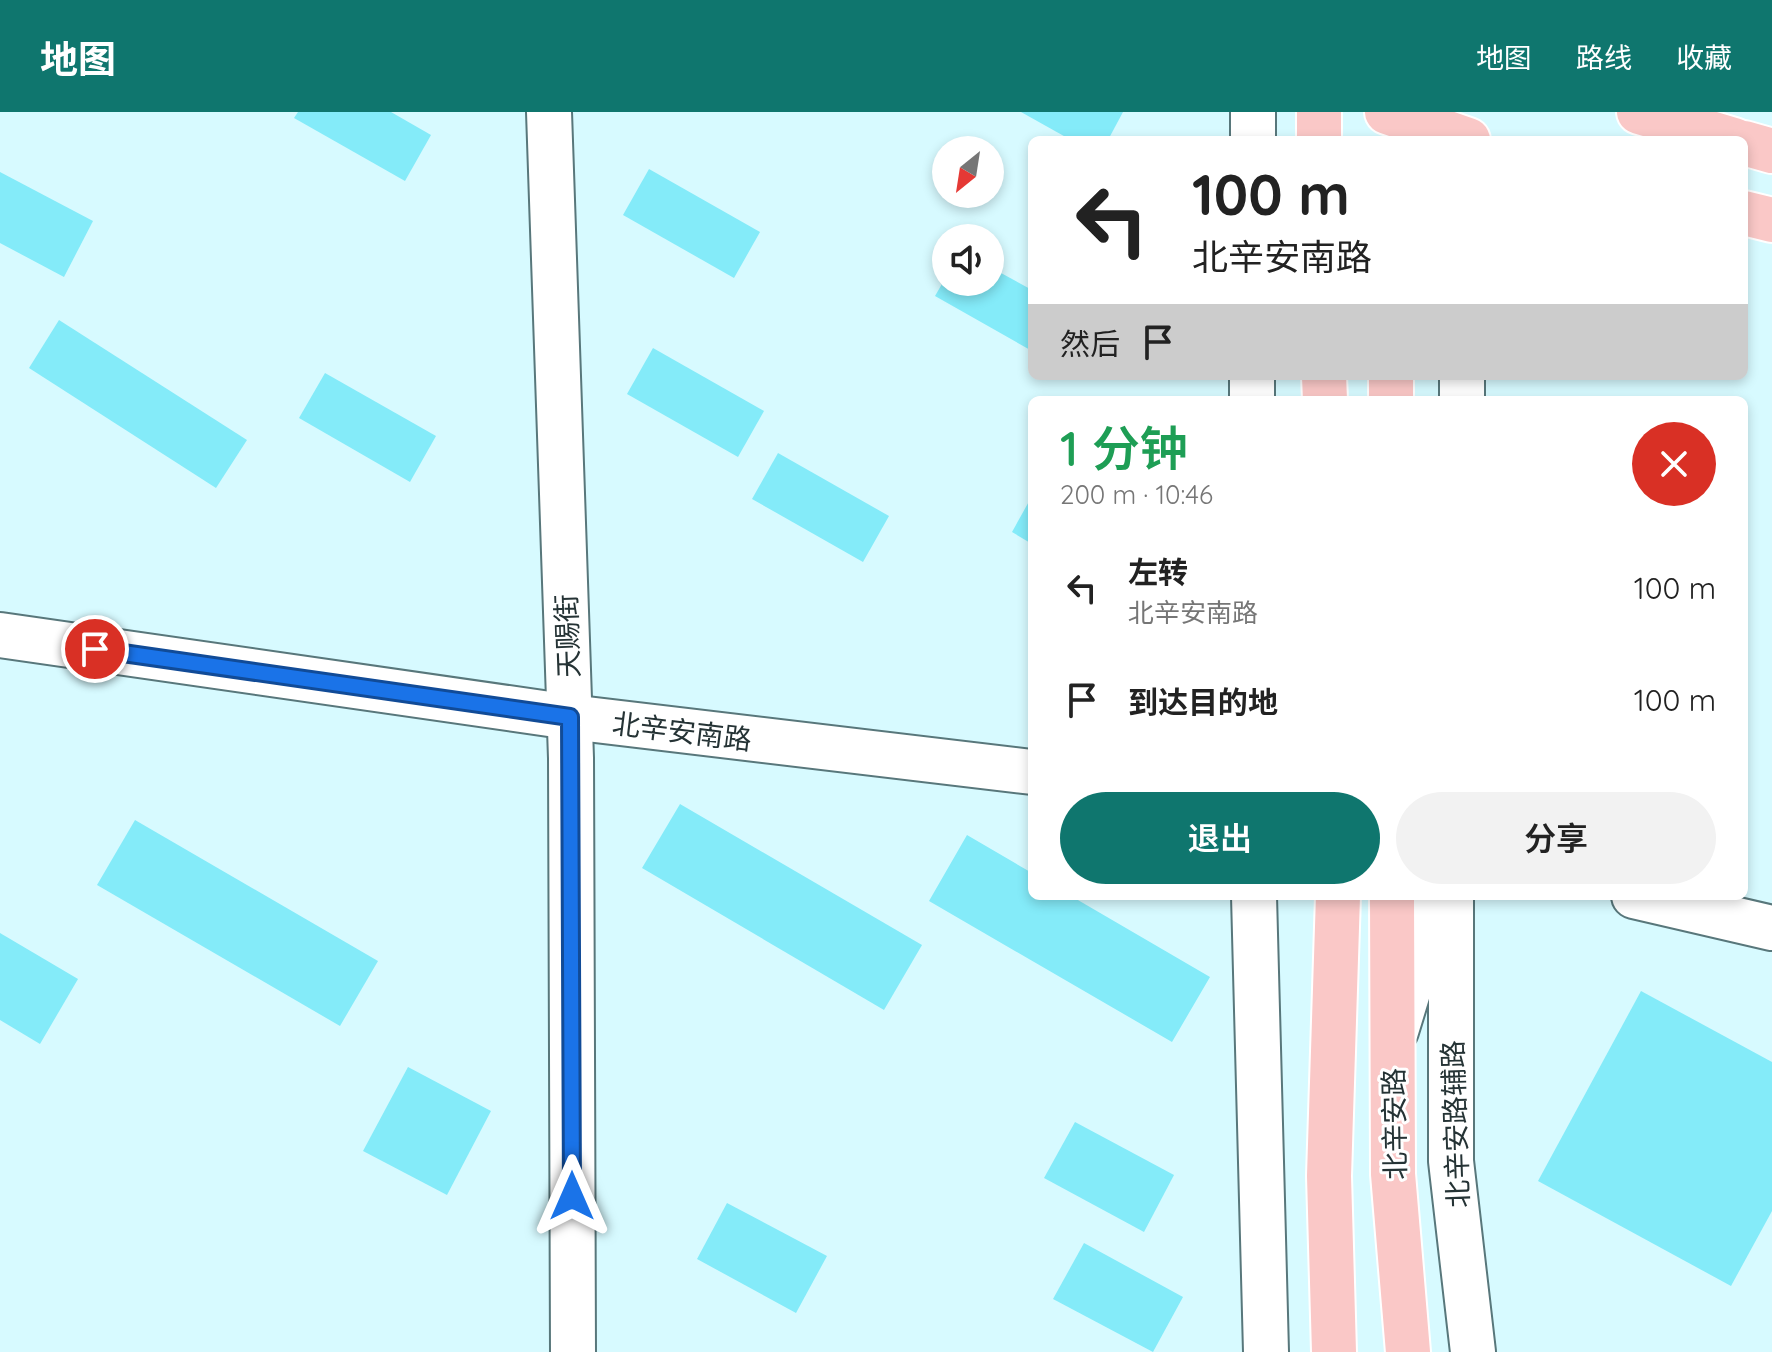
<!DOCTYPE html>
<html lang="zh">
<head>
<meta charset="utf-8">
<style>
  body { margin:0; font-family:Quicksand,"Noto Sans SC",sans-serif; background:#f2f2f2; color:#222; height:100vh; display:flex; flex-direction:column; font-size:30px; white-space:nowrap }
  * { box-sizing:border-box; margin:0 }
  p { font-size:26px; color:#767676 }
  .icon { flex:none; width:44px; height:44px; fill:none; stroke:currentColor; stroke-width:2; stroke-linecap:round; stroke-linejoin:round }
  .map { position:relative; flex:1; overflow:hidden }
  .details { position:absolute; left:1028px; top:284px; width:720px; height:504px; display:flex; flex-direction:column; background:#fff; border-radius:12px; box-shadow:0 4px 12px #0003 }
  .details>* { flex:none }
  .banner { position:absolute; left:1028px; top:24px; width:720px; height:244px; border-radius:12px; box-shadow:0 4px 12px #0003; background:#fff; color:#222; overflow:hidden }
  .needle { width:52px; rotate:210deg }
  .controls { position:absolute; left:932px; top:24px; display:grid; gap:16px }
  .controls a { display:grid; place-items:center; width:72px; height:72px; border-radius:50%; background:#fff; box-shadow:0 4px 12px #0003; font-size:40px }
  .pin { position:absolute; display:grid; place-items:center; width:68px; height:68px; color:#fff; margin:-34px; border:4px solid #fff; border-radius:50%; box-shadow:0 2px 8px #0007 }
  .me { position:absolute; width:88px; margin:-44px; rotate:0deg; stroke-linejoin:round; filter:drop-shadow(0 0 6px #0008) }
  .turn { display:flex; align-items:center; gap:28px; height:168px; padding:0 32px; font-size:36px }
  .turn .icon { width:104px; height:104px; stroke-width:2.5 }
  .turn b { display:block; font-size:56px; line-height:68px }
  .then { display:flex; align-items:center; height:76px; padding:0 32px; background:#0003; gap:16px; font-size:30px }
  .round { display:grid; place-items:center; flex:none; width:84px; height:84px; border-radius:42px; background:#f2f2f2 }
  .head { display:flex; align-items:center; justify-content:space-between; height:136px; padding:0 32px }
  h1 { font-size:48px; font-weight:600; line-height:60px; color:#1e9e55 }
  .button { display:flex; gap:16px; margin-top:auto; padding:16px 32px }
  .button a { flex:1; height:92px; border-radius:48px; background:#0f766e; color:#fff; font-size:32px; font-weight:600; line-height:92px; text-align:center }
  .button a+a { background:#f2f2f2; color:#222 }
  ul { padding:0; list-style:none }
  li { display:flex; align-items:center; gap:24px; height:112px; padding:0 32px }
  li div { flex:1 }
  li b { display:block; font-size:30px }
  li em { font-style:normal }
  header { display:flex; align-items:center; gap:48px; box-sizing:border-box; height:112px; padding:0 40px; background:#0f766e; color:#fff }
  header strong { font-size:38px }
  nav { display:flex; gap:44px; margin-inline-start:auto; font-size:28px }
  .map>svg:first-child { display:block }
  .building { fill:#84ebf9 }
  .lines { fill:none; stroke-linecap:round; stroke-linejoin:round }
  .minor-casing { stroke:#58777b; stroke-width:48 }
  .major-casing { stroke:#fff; stroke-width:48 }
  .minor { stroke:#fff; stroke-width:44 }
  .major { stroke:#fac8c7; stroke-width:44 }
  .route-casing { stroke:#114b97; stroke-width:20 }
  .route { stroke:#1a73e8; stroke-width:14 }
  .labels { text-anchor:middle; dominant-baseline:central; stroke-width:6; stroke-linejoin:round; paint-order:stroke }
  .street-label { font-size:28px; fill:#253335; stroke:#fff }
</style>
</head>
<body>
<header>
<strong>地图</strong>
<nav><a>地图</a><a>路线</a><a>收藏</a></nav>
</header>
<div class="map">
<svg width="1772" height="1240" viewBox="0 0 1772 1240">
  <rect width="100%" height="100%" fill="#d7faff"/>
  <!-- building -->
  <g class="building">
    <path d="M298 0H391L431 23 405 69 294 6Z"/>
    <path d="M1021 0H1123L1108 28H1071Z"/>
    <path d="M649 57 760 120 734 166 623 103Z"/>
    <path d="M0 60 93 109 64 165 0 131Z"/>
    <path d="M990 155 1032 178V239L935 184 946 165V170H990Z"/>
    <path d="M59 208 247 328 216 376 29 256Z"/>
    <path d="M653 236 764 299 738 345 627 282Z"/>
    <path d="M325 261 436 324 410 370 299 306Z"/>
    <path d="M778 341 889 404 863 450 752 387Z"/>
    <path d="M1032 384V432L1012 420Z"/>
    <path d="M680 692 922 833 884 898 642 756Z"/>
    <path d="M135 708 378 849 340 914 97 773Z"/>
    <path d="M967 723 1032 761V784H1071L1210 865 1172 930 929 789Z"/>
    <path d="M0 821 78 867 40 932 0 908Z"/>
    <path d="M1641 879 1772 950V1099L1731 1174 1538 1069Z"/>
    <path d="M408 955 491 999 447 1083 363 1039Z"/>
    <path d="M1075 1010 1174 1063 1144 1120 1044 1066Z"/>
    <path d="M727 1091 827 1144 796 1201 697 1147Z"/>
    <path d="M1084 1131 1183 1185 1153 1240 1053 1187Z"/>
  </g>
  <g class="lines">
    <defs>
      <g id="minor">
        <path d="M549 0 571 646 573 1240"/>
        <path d="M1253 28V0"/>
        <path d="M1462 264V288"/>
        <path d="M1252 288V264"/>
        <path d="M0 523 570 605 1032 660"/>
        <path d="M1254 784 1266 1240"/>
        <path d="M1451 784V1049L1473 1240"/>
        <path d="M1634 784 1772 816"/>
        <path d="M1396 919 1437 786"/>
      </g>
      <g id="major">
        <path d="M1319 0V28"/>
        <path d="M1387 0 1468 28"/>
        <path d="M1639 0 1734 28"/>
        <path d="M1744 31 1772 39"/>
        <path d="M1744 101 1772 108"/>
        <path d="M1324 264 1325 288"/>
        <path d="M1391 264V288"/>
        <path d="M1392 784 1393 1062 1408 1240"/>
        <path d="M1334 1240 1329 1064 1338 784"/>
      </g>
    </defs>
    <!-- minor casing -->
    <use href="#minor" class="minor-casing"/>
    <!-- major casing -->
    <use href="#major" class="major-casing"/>
    <!-- minor -->
    <use href="#minor" class="minor"/>
    <!-- major -->
    <use href="#major" class="major"/>
  </g>
  <g class="lines">
    <defs>
      <path id="route" d="M95 537 570 605 572 1084"/>
    </defs>
    <!-- route casing -->
    <use href="#route" class="route-casing"/>
    <!-- route -->
    <use href="#route" class="route"/>
  </g>
  <g class="labels">
    <!-- street labels -->
    <g class="street-label">
      <text transform="translate(567 524) rotate(-92)">天赐街</text>
      <text transform="translate(682 619) rotate(7)">北辛安南路</text>
      <text transform="translate(1394 1012) rotate(-91)">北辛安路</text>
      <text transform="translate(1455 1012) rotate(-92)">北辛安路辅路</text>
    </g>
  </g>
</svg>
<div class="controls">
<a><svg class="needle" viewBox="-14 -14 28 28"><path d="M0-13l5 13h-10z" fill="#e53935"/><path d="M0 13l5-13h-10z" fill="#767676"/></svg></a>
<a><svg class="icon" aria-label="sound" viewBox="0 0 24 24"><path d="M4 9h4l5-4v14l-5-4H4zM17 9q2 3 0 6"/></svg></a>
</div>
<div class="pin" style="left:95px;top:537px;background:#d93025"><svg class="icon" aria-label="arrive" viewBox="0 0 24 24"><path d="M6 21V4h12l-3 4 3 4H6"/></svg></div>
<svg class="me" style="left:572px;top:1084px" viewBox="-20 -20 40 40"><path d="M0-17L14 15 0 8-14 15z" fill="#1a73e8" stroke="#fff" stroke-width="4"/></svg>
<div class="banner">
<div class="turn"><svg class="icon" aria-label="left" viewBox="0 0 24 24"><path d="M17 20v-9H6M10 6l-5 5 5 5"/></svg><div><b>100 m</b>北辛安南路</div></div>
<div class="then">然后<svg class="icon" aria-label="arrive" viewBox="0 0 24 24"><path d="M6 21V4h12l-3 4 3 4H6"/></svg></div>
</div>
<section class="details">
<div class="head"><div><h1>1 分钟</h1><p>200 m · 10:46</p></div><a class="round" style="background:#d93025;color:#fff"><svg class="icon" aria-label="close" viewBox="0 0 24 24"><path d="M6 6l12 12M18 6L6 18"/></svg></a></div>
<ul>
<li><svg class="icon" aria-label="left" viewBox="0 0 24 24"><path d="M17 20v-9H6M10 6l-5 5 5 5"/></svg><div><b>左转</b><p>北辛安南路</p></div><em>100 m</em></li>
<li><svg class="icon" aria-label="arrive" viewBox="0 0 24 24"><path d="M6 21V4h12l-3 4 3 4H6"/></svg><div><b>到达目的地</b></div><em>100 m</em></li>
</ul>
<div class="button"><a>退出</a><a>分享</a></div>
</section>
</div>
</body>
</html>
